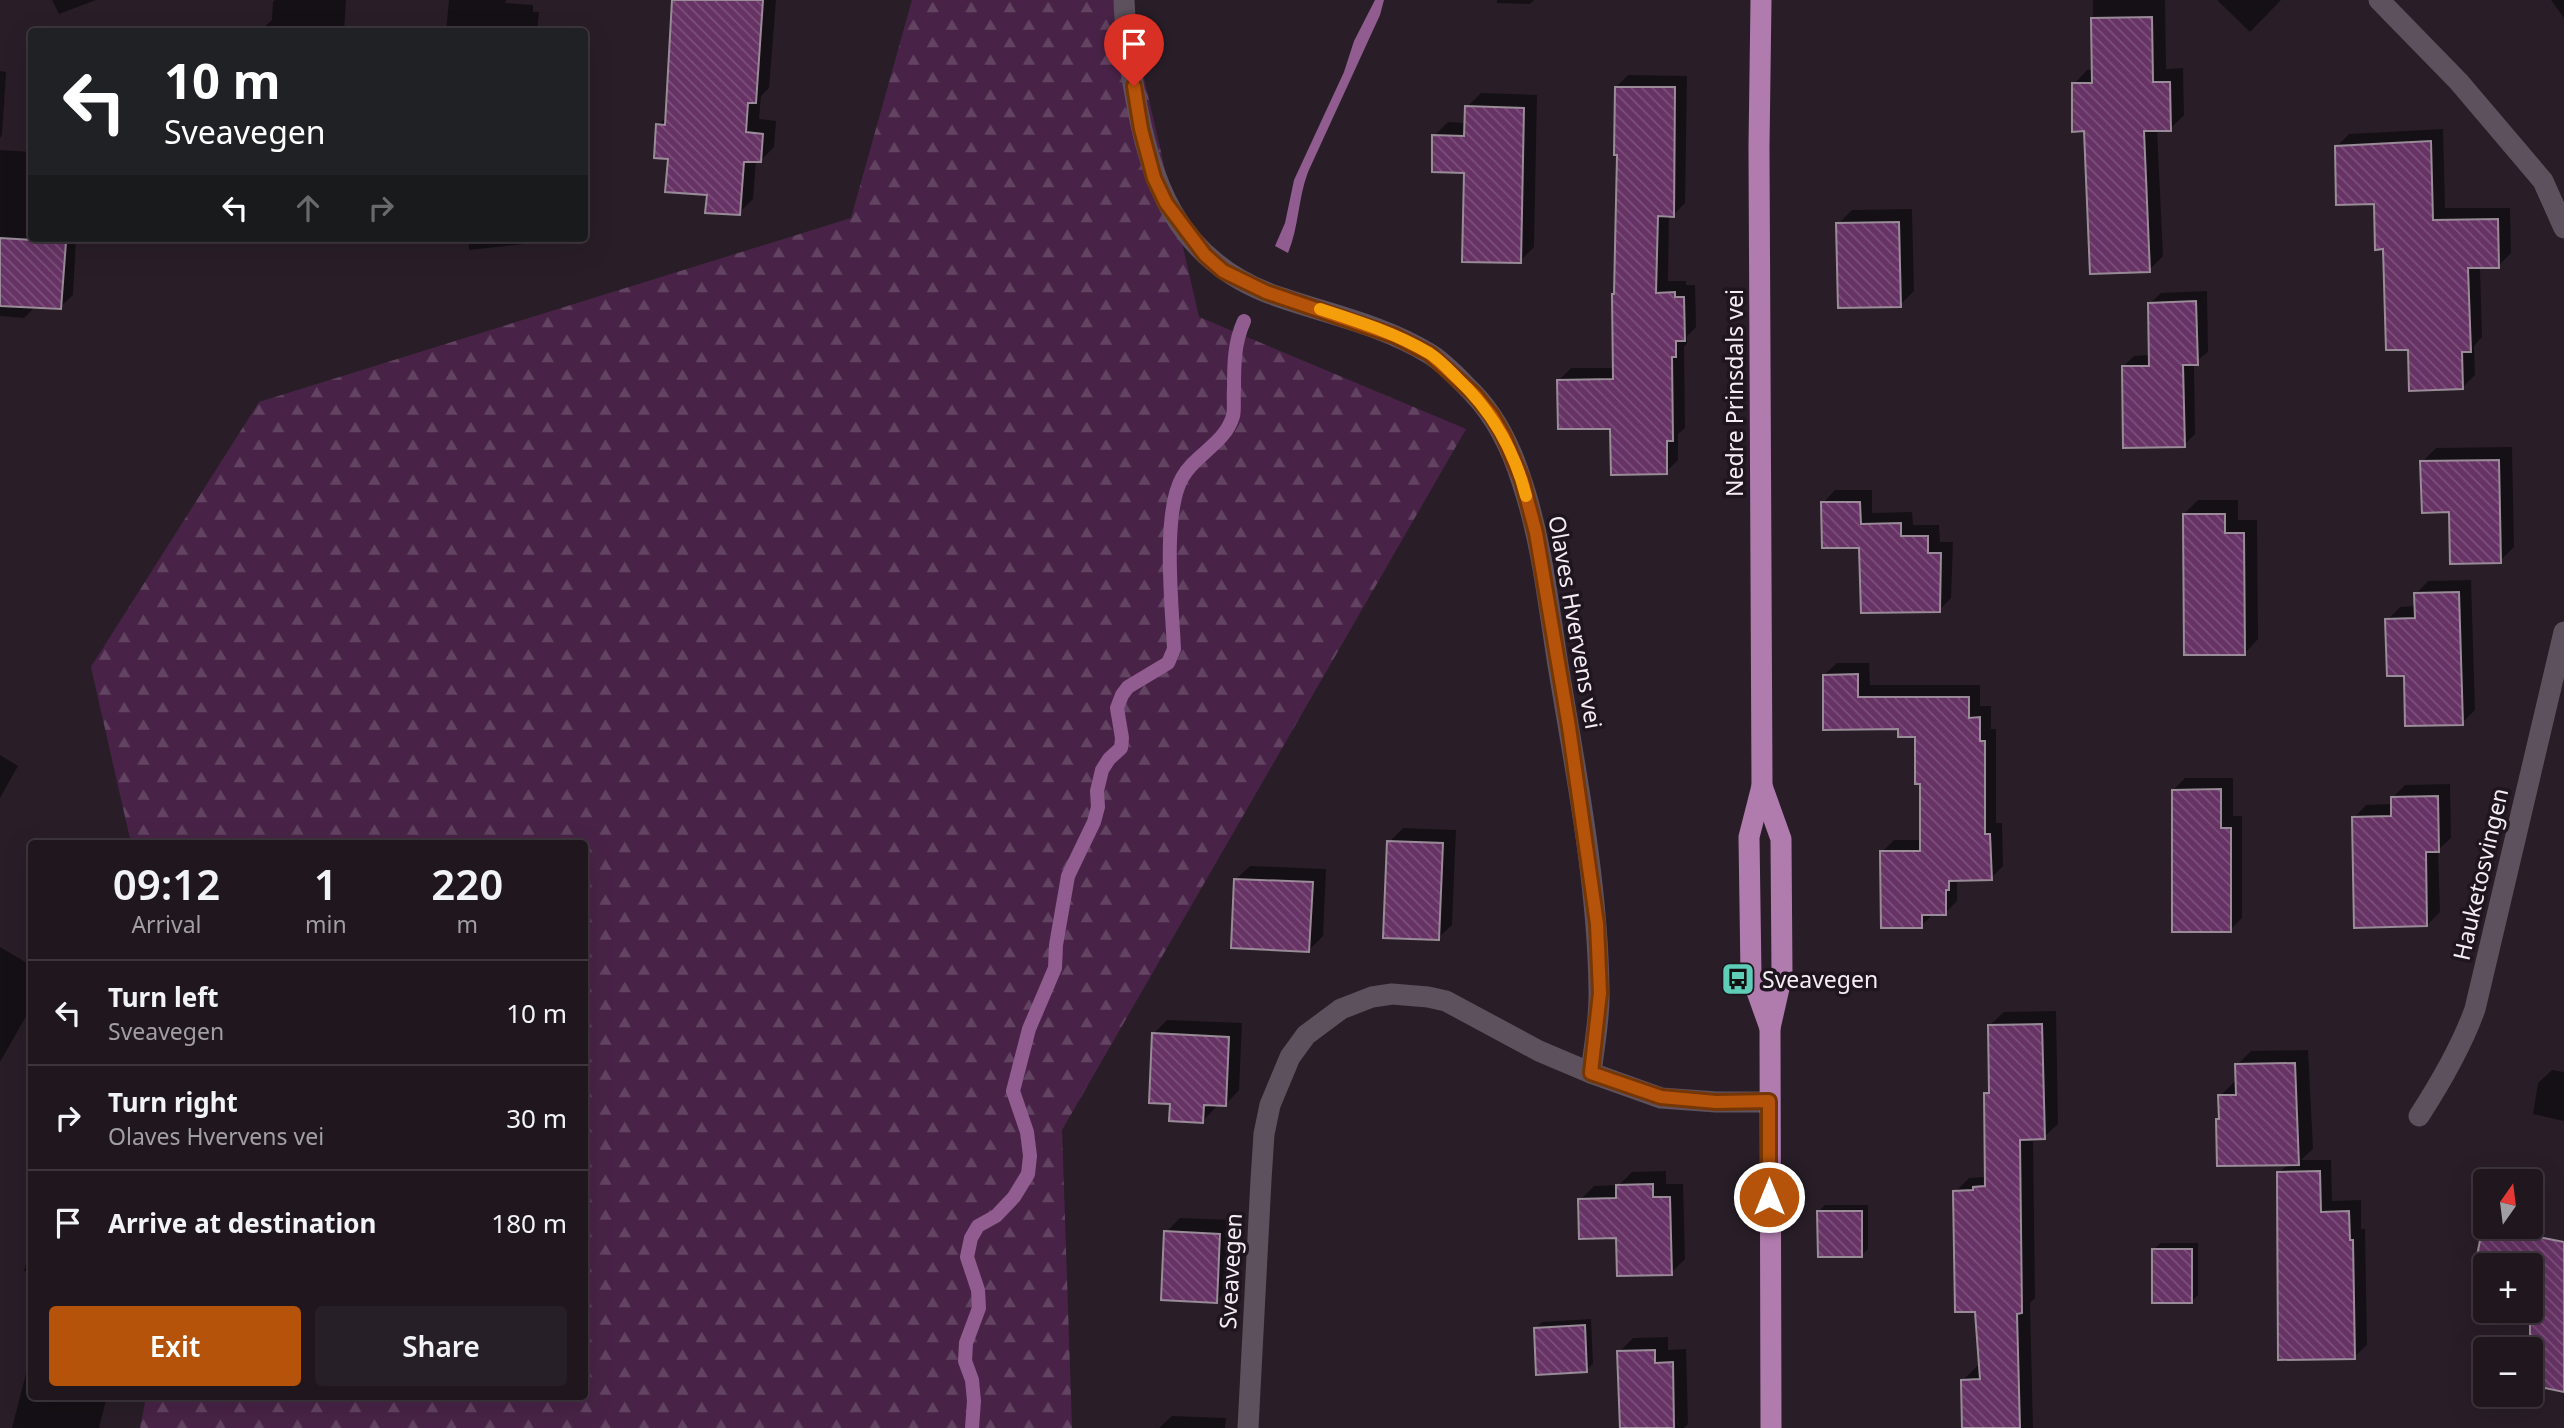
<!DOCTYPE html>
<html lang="en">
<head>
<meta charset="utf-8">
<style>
  body { margin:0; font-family:"Noto Sans",sans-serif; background:#271f27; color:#f1f3f6; height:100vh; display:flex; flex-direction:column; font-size:26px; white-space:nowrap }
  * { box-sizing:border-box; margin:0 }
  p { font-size:23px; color:#a19fa4 }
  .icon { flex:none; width:38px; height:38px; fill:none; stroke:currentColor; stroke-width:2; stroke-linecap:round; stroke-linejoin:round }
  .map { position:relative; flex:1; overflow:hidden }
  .panel { position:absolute; left:28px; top:840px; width:560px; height:560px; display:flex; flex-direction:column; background:#1f161e; border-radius:7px; box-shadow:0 7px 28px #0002,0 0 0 2px #3c353c }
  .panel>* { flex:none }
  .top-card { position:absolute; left:28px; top:28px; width:560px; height:214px; border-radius:7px; box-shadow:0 7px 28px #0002,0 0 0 2px #3c353c; background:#202124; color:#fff; overflow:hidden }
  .needle { width:46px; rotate:14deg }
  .fabs { position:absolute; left:2473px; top:1169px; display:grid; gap:14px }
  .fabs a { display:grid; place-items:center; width:70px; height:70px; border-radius:7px; background:#1f161e; box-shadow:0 7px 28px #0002,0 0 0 2px #3c353c; font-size:35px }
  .pin { position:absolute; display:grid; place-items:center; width:60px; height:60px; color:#fff; margin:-72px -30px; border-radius:50% 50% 50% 0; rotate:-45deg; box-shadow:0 0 7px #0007 }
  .pin .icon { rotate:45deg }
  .me { position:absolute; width:77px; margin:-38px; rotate:0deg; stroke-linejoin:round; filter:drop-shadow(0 0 5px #0008) }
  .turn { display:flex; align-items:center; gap:24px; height:147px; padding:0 21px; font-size:32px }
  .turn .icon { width:91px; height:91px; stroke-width:2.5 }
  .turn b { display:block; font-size:49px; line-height:60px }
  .lanes { display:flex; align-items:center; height:66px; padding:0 21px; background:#0003; justify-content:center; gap:35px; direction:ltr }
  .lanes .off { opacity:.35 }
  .eta { display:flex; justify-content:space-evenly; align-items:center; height:119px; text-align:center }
  .eta b { font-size:42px; font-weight:600; line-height:49px }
  .action { display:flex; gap:14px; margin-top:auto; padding:14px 21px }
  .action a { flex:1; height:80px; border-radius:7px; background:#b45309; color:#fff; font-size:28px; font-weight:600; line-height:80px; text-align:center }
  .action a+a { background:#271f27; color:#f1f3f6 }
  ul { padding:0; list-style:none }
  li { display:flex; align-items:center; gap:21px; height:105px; padding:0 21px; border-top:2px solid #3c353c }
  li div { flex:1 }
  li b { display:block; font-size:26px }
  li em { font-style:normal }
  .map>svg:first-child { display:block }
  .forest { fill:url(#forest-firs) }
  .water { fill:#915c8f }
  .shadow { fill:#0007 }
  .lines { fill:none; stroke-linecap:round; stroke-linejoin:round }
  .stream { stroke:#915c8f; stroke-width:14 }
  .building { fill:url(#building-back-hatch); stroke:#998b98; stroke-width:2 }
  .minor { stroke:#5d515d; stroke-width:21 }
  .major { stroke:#b07cad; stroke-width:21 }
  .route-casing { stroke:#753606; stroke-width:18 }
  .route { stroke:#b45309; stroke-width:12 }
  .slow { stroke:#f59e0b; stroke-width:12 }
  .labels { text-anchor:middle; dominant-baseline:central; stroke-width:7; stroke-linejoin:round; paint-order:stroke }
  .street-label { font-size:23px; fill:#f4edf4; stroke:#1f151f }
  .poi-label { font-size:23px; fill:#f4edf4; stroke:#1f151f; text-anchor:start }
</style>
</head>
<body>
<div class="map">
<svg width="2564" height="1428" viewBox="0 0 2564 1428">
  <defs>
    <pattern id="forest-firs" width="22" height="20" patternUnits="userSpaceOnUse" patternTransform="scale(1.75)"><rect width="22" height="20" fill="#482347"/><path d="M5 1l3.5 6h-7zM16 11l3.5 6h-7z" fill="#634362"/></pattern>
    <pattern id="building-back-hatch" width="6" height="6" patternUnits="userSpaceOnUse" patternTransform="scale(1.75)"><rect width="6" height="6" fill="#663364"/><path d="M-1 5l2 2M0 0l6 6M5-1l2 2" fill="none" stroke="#7c517b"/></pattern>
  </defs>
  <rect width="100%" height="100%" fill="#291e28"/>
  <!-- forest -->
  <path class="forest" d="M912 0H1126L1199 317 1466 429 1062 1130 1072 1428H140L146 1397 584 1396V844L131 843 91 667 259 402 851 218Z"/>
  <!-- water -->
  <path class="water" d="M1375 0H1384L1380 15 1308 172C1298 198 1299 227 1288 253L1275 246 1285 223 1294 180 1344 72 1354 41Z"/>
  <!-- shadow -->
  <g class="shadow">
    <path d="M52 0H96L59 14Z"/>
    <path d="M275 0H346L344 32H264V27L272 20 273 2Z"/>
    <path d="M449 0H506L505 3 533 5V12H539L537 32H446Z"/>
    <path d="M683 0H776L769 88 761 96 759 119 776 121 774 147 760 161 756 160 753 199 739 213 709 193 670 157 658 125 668 115Z"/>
    <path d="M1497 0H1534L1530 4 1497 3Z"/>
    <path d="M2093 0H2165L2166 69 2183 68 2184 115 2170 129H2157L2163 256 2149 270 2086 130 2074 84 2087 70H2093Z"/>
    <path d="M2217 0H2281L2250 32Z"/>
    <path d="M2551 0H2564V18Z"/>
    <path d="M0 71 6 72 2 135 0 138Z"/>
    <path d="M1628 75 1687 76 1685 203 1673 215H1669L1668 281H1686V285H1695L1696 327 1687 336V343L1684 347 1685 428 1678 434V460L1666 472 1559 380 1571 368H1615L1618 154 1616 87Z"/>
    <path d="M1481 93 1537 95 1534 247 1520 261 1465 171 1434 136 1448 122 1466 123 1467 107Z"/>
    <path d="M2443 129 2445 208H2510L2511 253 2498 266H2480L2482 337 2474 346 2475 375 2462 388 2410 348 2376 202 2336 147 2349 134Z"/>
    <path d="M0 150 32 152V238H76L73 295 60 307 36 306 24 318 0 316Z"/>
    <path d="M1912 209 1914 291 1900 305 1838 224 1852 210Z"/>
    <path d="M468 238H546L542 242 469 250Z"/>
    <path d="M2207 291 2208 352 2194 363 2195 434 2184 445 2123 367 2134 356 2150 355 2149 304 2161 293Z"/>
    <path d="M2512 447 2514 547 2500 561 2450 511 2422 462 2436 448Z"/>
    <path d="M1835 490H1872V513L1912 512 1913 525H1939L1940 542H1953L1951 598 1939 610 1860 546 1823 503Z"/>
    <path d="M2198 500H2238V520H2257L2258 639 2245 653 2184 514Z"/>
    <path d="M2471 580 2475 710 2462 723 2406 674 2387 620 2400 607 2416 606V594L2428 581Z"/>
    <path d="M1837 663H1869L1870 685H1980V706H1991V729H1996V823H2002L2003 866 1991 878 1957 879V901L1945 913H1934L1921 926 1882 852 1894 840H1922V782L1916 735 1900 728 1824 675Z"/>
    <path d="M0 755 18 766 0 798Z"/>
    <path d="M2185 778H2233V816H2242V918L2230 930 2173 790Z"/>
    <path d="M2450 784 2451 838 2438 850 2440 912 2427 925 2354 818 2366 805 2392 804V798L2405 785Z"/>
    <path d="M1403 828 1456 830 1452 925 1438 938 1389 842Z"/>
    <path d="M1250 866 1326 869 1323 936 1309 950 1236 879Z"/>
    <path d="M0 947 32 966V1006L0 1062Z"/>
    <path d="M2056 1011 2058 1124 2044 1137 2033 1138 2035 1298 2030 1303 2033 1428H1964L1963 1380 1977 1366H1981L1976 1310 1955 1192 1969 1178 1984 1177 1987 1175 1985 1094 1991 1088 1990 1025 2004 1012Z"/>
    <path d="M1167 1020 1242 1023 1239 1090 1226 1104H1217L1216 1107 1203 1121 1172 1102 1153 1034Z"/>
    <path d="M2308 1050 2313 1149 2301 1160H2331L2332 1201 2361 1200V1229H2365L2367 1345 2354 1357 2279 1173 2289 1163 2218 1120 2221 1117 2220 1096 2234 1082H2237V1065L2251 1051Z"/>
    <path d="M2552 1070 2564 1072V1121L2533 1114 2538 1083Z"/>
    <path d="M1666 1171V1184H1683L1685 1259 1671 1273 1580 1200 1594 1186 1619 1185 1632 1172Z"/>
    <path d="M1825 1205H1868V1249L1862 1255 1819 1211Z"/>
    <path d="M1180 1218 1234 1220 1230 1287 1216 1301 1166 1232Z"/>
    <path d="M2485 1226 2523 1227 2542 1230 2533 1277 2530 1265H2485V1275L2484 1227Z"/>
    <path d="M32 1240V1273L24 1271Z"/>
    <path d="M2161 1243H2198V1295L2191 1302 2154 1249Z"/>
    <path d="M1591 1319 1593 1364 1586 1370 1536 1328 1542 1322Z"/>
    <path d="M1668 1337V1350L1686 1349 1688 1424 1684 1428H1621L1619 1352 1633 1338Z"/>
    <path d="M32 1350V1396H107L99 1428H12Z"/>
    <path d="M1172 1416 1226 1418 1225 1428H1159Z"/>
  </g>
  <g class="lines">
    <!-- stream -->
    <path class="stream" d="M972 1428 974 1401 972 1380 965 1361 966 1343 979 1308 978 1290 967 1257 971 1238 978 1226 996 1216 1014 1197 1028 1174 1030 1156 1027 1132 1013 1091 1029 1029 1055 968 1056 945 1068 876 1094 822 1098 807 1097 791 1102 770 1109 759 1121 748 1122 738 1117 708 1122 695 1128 687 1168 663 1174 649C1172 606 1162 514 1182 478 1195 454 1225 444 1233 416 1235 408 1233 398 1234 389 1234 365 1234 343 1244 321"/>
  </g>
  <!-- building -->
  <g class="building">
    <path d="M672 0H763L756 103H748L746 132 763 134 761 162H744L740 215 705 213 707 195 665 192 668 159 654 158 656 124 665 125Z"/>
    <path d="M2152 17 2153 82H2170L2171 131H2144L2150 272 2090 274 2084 131 2072 132V83H2092L2091 18Z"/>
    <path d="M1615 87H1675L1674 217 1658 216 1656 293 1675 292V297H1684L1685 341H1676V357H1672L1673 441H1667V474L1611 475 1610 429H1558L1557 380 1613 379 1612 294H1614L1617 155H1614Z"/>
    <path d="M1465 106 1524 108 1521 263 1462 262 1464 173 1432 172V135L1464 136Z"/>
    <path d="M2431 141 2433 220 2498 219 2499 268H2468L2471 352H2462L2463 389 2409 391 2408 350H2386L2383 249 2375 250 2374 204 2336 205 2335 146Z"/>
    <path d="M1899 222 1901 307 1838 308 1836 223Z"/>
    <path d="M0 238 66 242 61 309 0 306Z"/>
    <path d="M2196 301 2198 365H2183L2185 447 2123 448 2122 366H2149L2148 303Z"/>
    <path d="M2499 460 2501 563 2450 564 2449 512 2422 513 2420 461Z"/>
    <path d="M1821 502H1860L1861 524 1901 523V536H1928V553H1941L1940 612 1861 613 1859 548H1822Z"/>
    <path d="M2183 514H2225V533H2244L2245 655H2184Z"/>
    <path d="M2459 592 2463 725 2405 726 2404 676H2387L2385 619 2415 618 2414 593Z"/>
    <path d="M1858 674V697H1969V718L1980 717V741H1985V834H1990L1992 880 1949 881V890H1946V915H1922V928H1881L1880 851H1920V784H1915V737H1898V729L1823 730V675Z"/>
    <path d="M2221 789V828H2231V932H2172V790Z"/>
    <path d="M2438 796 2439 852H2426L2427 926 2354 928 2352 817 2391 816V797Z"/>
    <path d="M1387 841 1443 843 1439 940 1383 938Z"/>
    <path d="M1234 879 1313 882 1309 952 1231 948Z"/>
    <path d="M2042 1024 2045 1139 2020 1140 2022 1313 2017 1314 2020 1428H1962L1961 1380 1980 1379 1975 1312H1955L1953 1191 1973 1190V1187L1985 1186 1984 1093H1989L1988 1025Z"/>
    <path d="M1152 1033 1229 1037 1226 1106 1204 1105 1203 1123 1169 1121 1170 1104 1149 1103Z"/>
    <path d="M2295 1063 2299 1165 2217 1166 2216 1119H2219L2218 1095H2236L2235 1064Z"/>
    <path d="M2320 1171 2321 1212 2349 1211 2350 1240H2353L2355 1359 2278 1360 2277 1172Z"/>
    <path d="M1653 1184V1197H1670L1672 1275 1617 1276 1616 1238 1579 1239 1578 1199 1616 1198V1185Z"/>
    <path d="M1817 1211H1862V1257H1818Z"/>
    <path d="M2483 1226 2564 1242V1392L2530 1385V1265H2485V1277L2473 1275Z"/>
    <path d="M1164 1231 1220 1234 1217 1303 1161 1300Z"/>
    <rect x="2152" y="1249" width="40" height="54"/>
    <path d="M1585 1325 1587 1372 1536 1375 1534 1328Z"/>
    <path d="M1655 1350V1363L1673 1362 1674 1428H1620L1617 1351Z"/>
  </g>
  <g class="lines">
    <!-- minor -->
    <g class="minor">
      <path d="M1124 0C1125 30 1129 60 1134 89 1149 180 1176 257 1268 293 1322 313 1380 323 1430 354 1446 364 1459 379 1473 393 1496 417 1512 450 1522 482 1543 545 1549 612 1560 677 1577 778 1598 888 1599 990 1600 1018 1594 1046 1591 1073"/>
      <path d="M2379 0 2459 82 2543 181 2564 228"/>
      <path d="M2419 1116C2441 1082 2461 1048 2475 1009L2564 632"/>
      <path d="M1248 1428 1261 1180 1264 1134 1270 1105 1290 1057 1306 1035 1341 1009 1372 997 1392 994 1428 997 1446 1001 1539 1051 1591 1073 1661 1098 1716 1102H1769"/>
    </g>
    <!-- major -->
    <g class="major">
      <path d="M1761 0 1759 147 1762 786 1749 837 1751 975 1770 1028"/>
      <path d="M1762 786 1781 839 1782 975 1770 1028 1771 1428"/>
    </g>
  </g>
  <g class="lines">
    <defs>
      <path id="route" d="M1134 86 1141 129 1154 178 1166 203 1205 255 1223 271 1266 292 1395 336 1430 354 1475 395 1492 416 1504 437 1522 480 1536 533 1569 727 1597 924 1600 993 1591 1073 1661 1097 1716 1102 1769 1101V1197"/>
    </defs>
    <!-- route casing -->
    <use href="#route" class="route-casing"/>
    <!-- route -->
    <use href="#route" class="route"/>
    <!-- slow -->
    <path class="slow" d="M1320 309C1357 321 1395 333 1429 353 1440 360 1448 369 1457 378 1492 411 1514 449 1526 496"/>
  </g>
  <!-- icons -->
  <defs>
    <symbol id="bus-square" viewBox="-11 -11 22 22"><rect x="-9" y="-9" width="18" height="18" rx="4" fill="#5eceb8" stroke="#1f151f"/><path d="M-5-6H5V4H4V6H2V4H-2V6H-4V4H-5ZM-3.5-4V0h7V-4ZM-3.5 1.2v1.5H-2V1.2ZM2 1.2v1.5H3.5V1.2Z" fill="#111"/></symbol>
  </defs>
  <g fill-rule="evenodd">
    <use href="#bus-square" x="1719" y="960" width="38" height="38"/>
  </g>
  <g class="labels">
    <!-- street labels -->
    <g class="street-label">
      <text transform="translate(1734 393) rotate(-90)">Nedre Prinsdals vei</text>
      <text transform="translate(1576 622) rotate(80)">Olaves Hvervens vei</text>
      <text transform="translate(2480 874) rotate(-77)">Hauketosvingen</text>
      <text transform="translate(1230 1271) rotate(-87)">Sveavegen</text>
    </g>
    <!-- poi labels -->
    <g class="poi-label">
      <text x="1762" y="979">Sveavegen</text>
    </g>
  </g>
</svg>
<div class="fabs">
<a><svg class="needle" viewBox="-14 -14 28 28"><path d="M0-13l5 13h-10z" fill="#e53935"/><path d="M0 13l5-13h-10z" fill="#a19fa4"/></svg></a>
<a>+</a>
<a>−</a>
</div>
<div class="pin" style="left:1134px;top:86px;background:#d93025"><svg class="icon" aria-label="arrive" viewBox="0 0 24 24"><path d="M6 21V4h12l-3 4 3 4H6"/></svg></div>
<svg class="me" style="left:1769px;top:1197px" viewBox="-20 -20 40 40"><circle r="17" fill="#b45309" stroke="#fff" stroke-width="3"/><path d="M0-11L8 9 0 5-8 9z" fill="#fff"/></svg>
<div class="top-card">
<div class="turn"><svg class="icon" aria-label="left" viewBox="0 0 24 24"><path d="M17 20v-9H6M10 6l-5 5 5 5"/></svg><div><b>10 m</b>Sveavegen</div></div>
<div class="lanes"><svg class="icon" aria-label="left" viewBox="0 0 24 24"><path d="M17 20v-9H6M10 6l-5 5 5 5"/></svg><svg class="icon off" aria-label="ahead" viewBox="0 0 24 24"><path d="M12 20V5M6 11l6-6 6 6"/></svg><svg class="icon off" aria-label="right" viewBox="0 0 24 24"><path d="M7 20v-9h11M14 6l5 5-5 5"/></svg></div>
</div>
<section class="panel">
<div class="eta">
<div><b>09:12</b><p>Arrival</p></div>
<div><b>1</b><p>min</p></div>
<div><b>220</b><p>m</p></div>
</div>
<ul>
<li><svg class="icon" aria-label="left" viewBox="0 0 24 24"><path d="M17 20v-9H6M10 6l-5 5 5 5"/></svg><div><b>Turn left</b><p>Sveavegen</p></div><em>10 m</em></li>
<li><svg class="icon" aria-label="right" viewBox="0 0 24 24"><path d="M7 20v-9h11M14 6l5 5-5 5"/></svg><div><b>Turn right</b><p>Olaves Hvervens vei</p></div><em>30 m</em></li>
<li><svg class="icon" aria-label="arrive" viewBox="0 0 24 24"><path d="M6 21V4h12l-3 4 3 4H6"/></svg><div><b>Arrive at destination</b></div><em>180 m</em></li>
</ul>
<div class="action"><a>Exit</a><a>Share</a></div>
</section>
</div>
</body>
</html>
